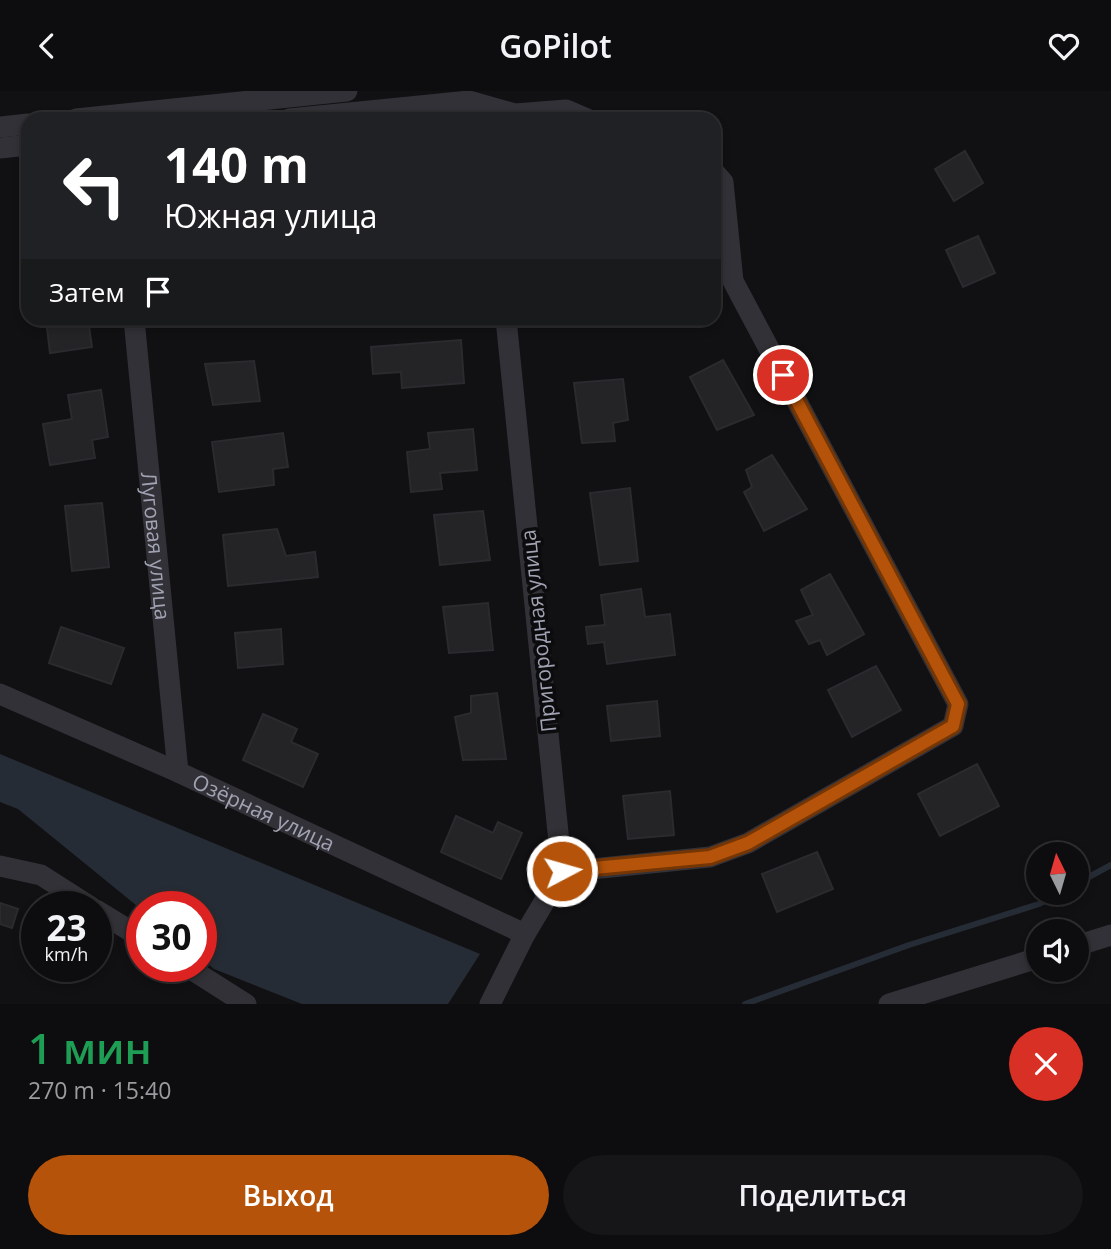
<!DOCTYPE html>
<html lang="ru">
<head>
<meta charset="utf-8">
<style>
  body { margin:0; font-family:"Open Sans",sans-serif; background:#161517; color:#f1f3f6; height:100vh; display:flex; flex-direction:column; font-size:26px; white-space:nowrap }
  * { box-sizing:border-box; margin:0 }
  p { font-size:23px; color:#9a9b9e }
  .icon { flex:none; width:38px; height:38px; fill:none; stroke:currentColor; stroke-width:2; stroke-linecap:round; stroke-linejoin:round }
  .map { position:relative; height:913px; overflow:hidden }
  .details { display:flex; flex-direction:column; background:#0d0c0e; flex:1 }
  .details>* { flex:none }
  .top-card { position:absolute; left:21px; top:21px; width:700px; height:214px; border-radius:21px; box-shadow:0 4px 10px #0003,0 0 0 2px #2d2c2e; background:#202124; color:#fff; overflow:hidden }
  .needle { width:46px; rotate:355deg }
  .controls { position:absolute; left:1026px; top:751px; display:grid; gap:14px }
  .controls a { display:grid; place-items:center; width:63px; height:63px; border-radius:50%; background:#0d0c0e; box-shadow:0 4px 10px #0003,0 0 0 2px #2d2c2e; font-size:35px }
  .speed { position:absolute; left:21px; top:800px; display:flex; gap:14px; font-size:35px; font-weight:700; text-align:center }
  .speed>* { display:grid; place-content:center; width:91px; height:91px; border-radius:50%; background:#0d0c0e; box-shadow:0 4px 10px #0003,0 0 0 2px #2d2c2e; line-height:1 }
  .speed small { font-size:18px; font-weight:400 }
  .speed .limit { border:10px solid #d22; background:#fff; color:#111 }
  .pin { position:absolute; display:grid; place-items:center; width:60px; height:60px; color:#fff; margin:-30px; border:4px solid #fff; border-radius:50%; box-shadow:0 2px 7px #0007 }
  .me { position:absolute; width:77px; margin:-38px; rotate:84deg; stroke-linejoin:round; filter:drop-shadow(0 0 5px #0008) }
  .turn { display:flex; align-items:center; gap:24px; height:147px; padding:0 28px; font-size:32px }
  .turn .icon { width:91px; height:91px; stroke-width:2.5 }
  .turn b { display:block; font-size:49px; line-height:60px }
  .then { display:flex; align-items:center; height:66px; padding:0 28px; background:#0003; gap:14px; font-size:26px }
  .round { display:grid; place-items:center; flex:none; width:74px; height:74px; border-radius:37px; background:#161517 }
  .summary { display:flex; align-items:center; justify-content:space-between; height:119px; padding:0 28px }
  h1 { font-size:42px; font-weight:600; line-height:52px; color:#1e9e55 }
  .primary-button { display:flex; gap:14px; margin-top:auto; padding:14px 28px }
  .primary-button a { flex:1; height:80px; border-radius:42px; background:#b45309; color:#fff; font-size:28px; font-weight:600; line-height:80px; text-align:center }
  .primary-button a+a { background:#161517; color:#f1f3f6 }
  header { display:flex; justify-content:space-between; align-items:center; height:91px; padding:0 28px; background:#0d0c0e; font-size:32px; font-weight:600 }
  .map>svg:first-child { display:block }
  .water { fill:#262c36 }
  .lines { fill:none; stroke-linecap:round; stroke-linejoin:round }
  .stream { stroke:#262c36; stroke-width:6 }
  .building { fill:#242326; stroke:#2b2a2e; stroke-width:2 }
  .minor { stroke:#313137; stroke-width:21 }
  .route-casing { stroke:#753606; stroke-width:18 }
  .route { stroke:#b45309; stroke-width:12 }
  .labels { text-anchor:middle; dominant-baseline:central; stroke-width:7; stroke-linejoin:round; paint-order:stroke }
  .street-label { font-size:21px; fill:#a1a3b3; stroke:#0c0b0d }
</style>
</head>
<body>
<header><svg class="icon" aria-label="back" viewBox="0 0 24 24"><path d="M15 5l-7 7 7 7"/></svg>GoPilot<svg class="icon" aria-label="heart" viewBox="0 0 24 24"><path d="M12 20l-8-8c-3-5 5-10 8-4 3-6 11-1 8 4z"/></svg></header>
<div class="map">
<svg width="1111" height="913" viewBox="0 0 1111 913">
  <rect width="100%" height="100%" fill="#111012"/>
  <!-- water -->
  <path class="water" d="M0 663 480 863 448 913H302L214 878 201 867V816H142V819L18 718 0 711Z"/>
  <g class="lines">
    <!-- stream -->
    <g class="stream">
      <path d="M1076 793 1111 774"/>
      <path d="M745 913 909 854 1039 813 1060 802"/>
    </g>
  </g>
  <!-- building -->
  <g class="building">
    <path d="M965 60 983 92 954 110 935 78Z"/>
    <path d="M978 145 995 182 963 196 946 159Z"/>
    <path d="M46 228H88L92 256 50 262Z"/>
    <path d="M575 228H611L575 232Z"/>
    <path d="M461 249 464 292 402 297 401 281 373 283 371 256Z"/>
    <path d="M723 269 754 324 717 339 690 286Z"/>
    <path d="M254 270 260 310 213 314 205 273Z"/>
    <path d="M623 288 628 329 613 332 615 350 582 352 574 292Z"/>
    <path d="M101 299 108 346 92 349 95 367 50 374 43 333 72 328 68 304Z"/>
    <path d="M473 338 477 379 440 382 442 398 411 401 407 361 430 358 428 342Z"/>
    <path d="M283 342 288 376 273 378 274 394 219 401 212 351Z"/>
    <path d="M772 364 807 418 764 440 744 401 752 396 746 379Z"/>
    <path d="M630 397 638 470 600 474 590 402Z"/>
    <path d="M102 412 109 476 72 480 65 415Z"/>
    <path d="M483 420 490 469 440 474 434 424Z"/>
    <path d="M277 438 286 465 315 461 318 486 228 495 223 444Z"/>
    <path d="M830 483 864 543 827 564 820 549 809 553 796 530 813 524 801 499Z"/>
    <path d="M641 498 645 526 670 523 675 564 607 573 604 551 588 553 586 536 605 534 601 504Z"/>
    <path d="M488 512 493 559 449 562 443 516Z"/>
    <path d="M61 536 124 557 111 593 49 572Z"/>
    <path d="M281 538 283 573 238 577 235 542Z"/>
    <path d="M876 575 901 619 852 646 828 599Z"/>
    <path d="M497 602 506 668 463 669 455 626 471 622V605Z"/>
    <path d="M657 610 660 645 611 650 607 615Z"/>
    <path d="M263 623 297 638 291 651 318 663 303 696 243 669Z"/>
    <path d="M977 673 999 715 940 745 918 703Z"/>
    <path d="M670 700 674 744 628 748 623 705Z"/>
    <path d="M456 725 493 742 498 731 522 742 501 788 441 761Z"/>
    <path d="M817 761 833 798 777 821 762 783Z"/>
    <path d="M0 812 18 818 12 837 0 833Z"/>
  </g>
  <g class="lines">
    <!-- minor -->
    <g class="minor">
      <path d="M76 28 347 0"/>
      <path d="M289 28 469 10 515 23 566 19 587 28"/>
      <path d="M0 36 28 33"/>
      <path d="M0 57 28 54"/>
      <path id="s1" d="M134 228 178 681"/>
      <path id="s2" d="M0 603 178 681 525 843"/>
      <path d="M0 775 41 784 91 816"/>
      <path d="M562 781 710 766 748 752 953 635 958 613 733 190 723 91 714 81"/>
      <path d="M96 819 142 847"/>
      <path d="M1076 855 1111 844"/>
      <path d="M186 875 246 913"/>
      <path d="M490 913 525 843 562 781 506 228"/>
      <path d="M889 913 1038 867"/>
    </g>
  </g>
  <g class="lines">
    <defs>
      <path id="route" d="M562 780 710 766 748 752 953 635 958 613 783 284"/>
    </defs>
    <!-- route casing -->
    <use href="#route" class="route-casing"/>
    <!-- route -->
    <use href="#route" class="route"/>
  </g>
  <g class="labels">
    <!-- street labels -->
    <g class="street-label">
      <text stroke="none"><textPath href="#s1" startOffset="228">Луговая улица</textPath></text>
      <text transform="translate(538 540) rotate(-96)">Пригородная улица</text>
      <text stroke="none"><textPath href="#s2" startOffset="289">Озёрная улица</textPath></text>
    </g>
  </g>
</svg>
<div class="controls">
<a><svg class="needle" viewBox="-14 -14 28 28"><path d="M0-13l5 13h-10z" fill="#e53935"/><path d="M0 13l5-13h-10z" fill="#9a9b9e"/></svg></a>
<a><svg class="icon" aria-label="sound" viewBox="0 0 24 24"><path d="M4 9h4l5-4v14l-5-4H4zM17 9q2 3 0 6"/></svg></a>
</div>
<div class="speed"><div>23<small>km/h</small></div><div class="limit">30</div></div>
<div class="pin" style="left:783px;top:284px;background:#d93025"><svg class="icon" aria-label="arrive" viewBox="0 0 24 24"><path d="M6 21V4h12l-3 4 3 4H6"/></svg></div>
<svg class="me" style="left:562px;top:780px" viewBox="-20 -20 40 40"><circle r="17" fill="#b45309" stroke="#fff" stroke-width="3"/><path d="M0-11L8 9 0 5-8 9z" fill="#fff"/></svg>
<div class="top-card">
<div class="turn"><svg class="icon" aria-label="left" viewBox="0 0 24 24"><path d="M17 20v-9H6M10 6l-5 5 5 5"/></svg><div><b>140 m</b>Южная улица</div></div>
<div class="then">Затем<svg class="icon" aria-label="arrive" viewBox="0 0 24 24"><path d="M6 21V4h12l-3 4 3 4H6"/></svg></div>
</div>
</div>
<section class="details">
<div class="summary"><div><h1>1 мин</h1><p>270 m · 15:40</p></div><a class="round" style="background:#d93025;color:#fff"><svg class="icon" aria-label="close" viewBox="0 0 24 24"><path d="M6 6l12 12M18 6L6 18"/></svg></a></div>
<div class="primary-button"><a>Выход</a><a>Поделиться</a></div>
</section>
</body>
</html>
